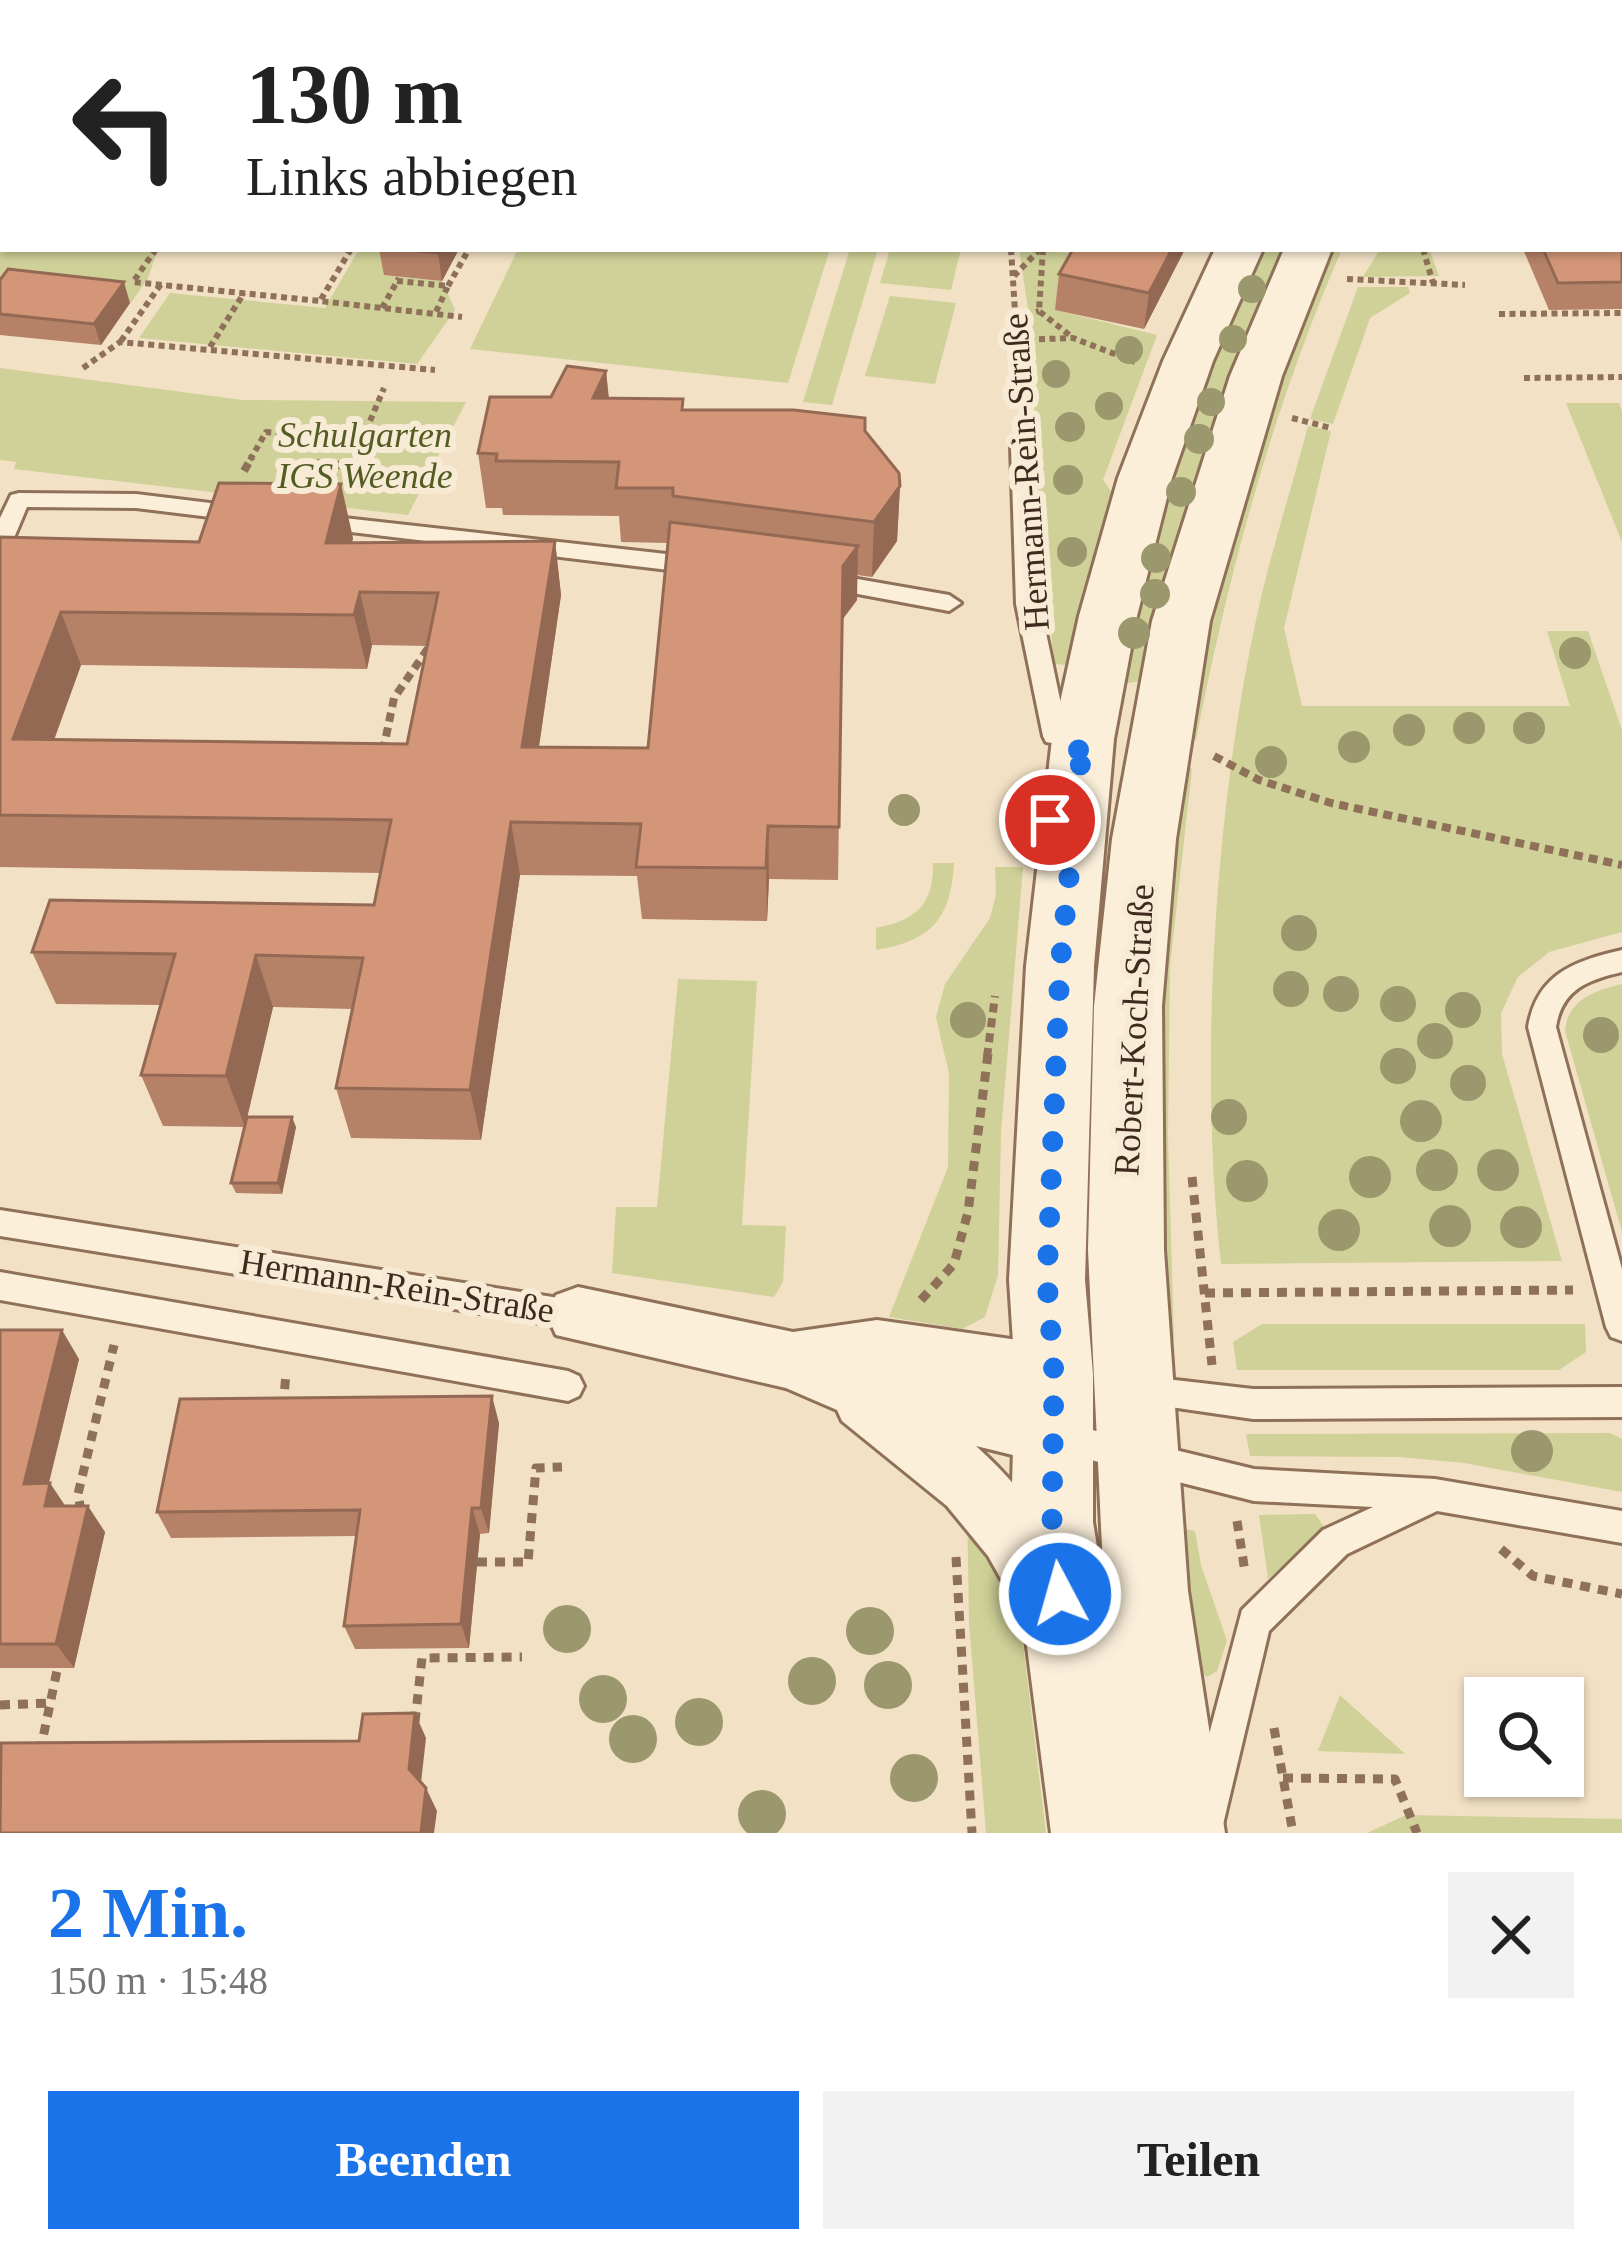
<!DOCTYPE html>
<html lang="de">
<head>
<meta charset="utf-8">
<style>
  body { margin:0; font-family:"Times New Roman",serif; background:#f2f2f2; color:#222; height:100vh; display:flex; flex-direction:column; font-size:45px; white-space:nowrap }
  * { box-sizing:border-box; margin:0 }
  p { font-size:39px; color:#767676 }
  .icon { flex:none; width:66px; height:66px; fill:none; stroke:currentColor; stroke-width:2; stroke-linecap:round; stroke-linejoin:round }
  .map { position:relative; height:1833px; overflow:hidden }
  .details { display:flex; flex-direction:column; background:#fff; flex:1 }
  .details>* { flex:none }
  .top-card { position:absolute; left:0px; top:0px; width:1623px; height:252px; box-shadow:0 3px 9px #0004; background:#fff; color:#222; overflow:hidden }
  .buttons { position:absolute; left:1464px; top:1677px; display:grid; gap:24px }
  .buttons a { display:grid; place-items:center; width:120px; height:120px; border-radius:0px; background:#fff; box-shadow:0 3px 9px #0004; font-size:60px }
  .pin { position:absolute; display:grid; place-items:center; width:102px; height:102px; color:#fff; margin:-51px; border:6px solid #fff; border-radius:50%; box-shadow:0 3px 12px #0007 }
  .me { position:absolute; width:132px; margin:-66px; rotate:354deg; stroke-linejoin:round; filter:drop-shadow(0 0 9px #0008) }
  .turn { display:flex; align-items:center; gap:42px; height:252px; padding:0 48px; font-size:54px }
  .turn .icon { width:156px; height:156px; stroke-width:2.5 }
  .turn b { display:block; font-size:84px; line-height:102px }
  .round { display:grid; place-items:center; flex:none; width:126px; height:126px; border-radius:0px; background:#f2f2f2 }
  .overview { display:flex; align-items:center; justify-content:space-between; height:204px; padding:0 48px }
  h1 { font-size:72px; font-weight:700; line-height:90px; color:#1a73e8 }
  .action { display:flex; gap:24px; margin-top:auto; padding:24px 48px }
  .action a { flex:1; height:138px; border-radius:0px; background:#1a73e8; color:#fff; font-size:48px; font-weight:700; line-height:138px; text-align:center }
  .action a+a { background:#f2f2f2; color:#222 }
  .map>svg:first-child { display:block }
  .green { fill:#cfd198 }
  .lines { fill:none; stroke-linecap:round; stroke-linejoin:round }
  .service-casing { stroke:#8f7159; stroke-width:6 }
  .minor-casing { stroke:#8f7159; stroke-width:6 }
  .tertiary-casing { stroke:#8f7159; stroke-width:6 }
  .path-far2 { stroke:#8f7159; stroke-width:6; stroke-dasharray:6 4.5; stroke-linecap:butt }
  .path-far1 { stroke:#8f7159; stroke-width:8; stroke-dasharray:9 6; stroke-linecap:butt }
  .path { stroke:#8f7159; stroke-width:9; stroke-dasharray:10 8; stroke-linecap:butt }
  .service { fill:#fbefda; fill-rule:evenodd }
  .minor { fill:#fbefda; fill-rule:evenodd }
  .tertiary { fill:#fbefda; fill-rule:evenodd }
  .tree { fill:#9a986c }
  .wall { fill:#b58167; fill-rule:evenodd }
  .shaded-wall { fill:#946954 }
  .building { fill:#d39678; stroke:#946954; stroke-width:3; fill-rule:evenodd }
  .route { stroke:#1a73e8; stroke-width:21; stroke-dasharray:0 37.8 }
  .labels { text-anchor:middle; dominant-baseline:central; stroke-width:12; stroke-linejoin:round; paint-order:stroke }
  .park-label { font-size:36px; font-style:italic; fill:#525c23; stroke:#f8ebd6 }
  .street-label { font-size:36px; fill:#3e2b1e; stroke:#f8ebd6 }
</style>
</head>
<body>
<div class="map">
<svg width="1622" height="1833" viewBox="0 0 1622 1833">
  <rect width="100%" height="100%" fill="#f2e1c5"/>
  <!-- green -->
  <g class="green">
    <path d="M0 238 3 249H158L148 278 131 303 15 290 0 310Z"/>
    <path d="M359 249H399L385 275 442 281 455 310 417 364 139 338 170 293 325 308Z"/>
    <path d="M518 249H830L788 383 470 349Z"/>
    <path d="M850 249H878L832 405 803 402Z"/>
    <path d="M890 249H961L951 290 880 283Z"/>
    <path d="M1019 249 1084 254 1056 310 1157 335 1103 480 1115 497 1066 665 1054 664 1036 478 1033 342Z"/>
    <path d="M1260 249H1290C1229 391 1178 530 1145 681L1118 684 1145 547 1234 304Z"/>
    <path d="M1330 249H1342C1273 408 1229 570 1196 740L1189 741C1201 569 1270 408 1330 249Z"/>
    <path d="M1380 249H1429L1439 276 1363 277Z"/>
    <path d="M1358 287H1408L1410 293 1370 318 1333 424 1310 419Z"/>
    <path d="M890 296 956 303 935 384 865 376Z"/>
    <path d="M0 368 243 400 466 402 408 515 14 469 16 462 0 460Z"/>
    <path d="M1566 403H1619L1622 411V542Z"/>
    <path d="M1308 426 1331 431 1284 628 1302 706H1570L1547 631H1588L1622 730V932L1549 952 1518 977 1501 1013 1502 1054 1562 1261 1221 1264C1199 1066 1214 816 1256 620 1270 555 1291 490 1308 426Z"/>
    <path d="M1181 762 1192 769 1170 966 1168 1136 1174 1340 1161 1316 1156 989Z"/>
    <path d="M933 863H954C951 919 931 941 876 950V928C916 920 934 905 933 863Z"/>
    <path d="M995 867H1023L1001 1133 998 1275 985 1317 962 1329 889 1317 948 1167 949 1074 936 1017 945 984 990 918 996 895Z"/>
    <path d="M678 979 757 981 742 1225 786 1226 783 1282 774 1297 612 1273 616 1207H657Z"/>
    <path d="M1622 984V1232L1565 1031C1568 999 1594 991 1622 984Z"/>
    <path d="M1262 1324H1585L1586 1352 1559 1370H1237L1233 1342Z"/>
    <path d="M1610 1433 1622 1439V1492L1464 1463 1399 1457 1250 1456 1246 1434Z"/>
    <path d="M967 1502 1018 1603 1046 1833H986L969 1622Z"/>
    <path d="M1315 1514 1326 1530 1268 1579 1259 1515Z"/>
    <path d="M1185 1529 1195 1531 1201 1565 1227 1641 1217 1671 1207 1677 1191 1664 1175 1550Z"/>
    <path d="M1340 1695 1405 1754 1318 1751Z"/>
    <path d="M1406 1815 1622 1819V1833H1367Z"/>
  </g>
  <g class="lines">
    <defs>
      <g id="service">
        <path d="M1022 439 1033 446 1040 604 1066 728 1091 733 1095 739 1082 748 1046 742 1043 736 1016 604 1011 446Z"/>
        <path d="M19 493 136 494 243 507 254 514 243 521 136 508 27 507 11 545 0 552V518L11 495Z"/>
        <path d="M317 515 702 558 714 566 702 574 309 527V517Z"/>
        <path d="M823 573 949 595 961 603 949 611 815 586 811 581Z"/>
        <path d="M1622 950V972C1588 980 1562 989 1556 1027L1622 1269V1341L1611 1337 1606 1327 1528 1027C1537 974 1574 961 1622 950Z"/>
        <path d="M0 1210 578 1301 589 1305 594 1315 589 1325 578 1329 0 1236Z"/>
        <path d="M0 1272 568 1371 579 1376 584 1386 579 1396 568 1401 0 1300Z"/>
        <path d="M1140 1376 1253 1389 1622 1387V1417L1253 1419 1129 1401 1124 1391 1129 1381Z"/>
        <path d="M1059 1422 1254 1469 1435 1479 1622 1511V1543L1437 1511 1347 1554 1269 1631 1221 1833H1183L1242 1610 1323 1530 1373 1507 1254 1501 1059 1452 1047 1448 1043 1437 1047 1426Z"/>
      </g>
      <g id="minor">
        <path d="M1579 0H1622V12L1620 3Z"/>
        <path d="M578 1287 793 1332 877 1320 1054 1345 1077 1353 1086 1374 1077 1395 1054 1403 1038 1401 1076 1413 1086 1435 1076 1457 1053 1465 976 1446C1023 1488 1057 1536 1082 1594L1071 1618 1047 1628 1023 1618 988 1556 947 1506 842 1421 837 1410 786 1388 556 1335 547 1315 556 1295Z"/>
      </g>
      <g id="tertiary">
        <path d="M1364 0H1406L1362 3Z"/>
        <path d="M1422 0H1464L1421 3Z"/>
        <path d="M1215 249H1263L1213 361 1172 478 1137 616 1114 739 1094 966 1085 1280 1093 1374V1522L1104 1590 1088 1250 1094 1006 1112 839 1152 621 1230 376 1284 249H1332L1282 376 1210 621 1176 839 1162 1006 1164 1250 1188 1591 1225 1833H1051L1011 1522 1015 1374 1009 1280 1026 966 1052 739 1079 616 1118 478 1163 361Z"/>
      </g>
    </defs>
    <!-- service casing -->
    <use href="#service" class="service-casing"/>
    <!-- minor casing -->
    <use href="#minor" class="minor-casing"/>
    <!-- tertiary casing -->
    <use href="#tertiary" class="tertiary-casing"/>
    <!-- path-far2 -->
    <g class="path-far2">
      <path d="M156 249 133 282 320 301"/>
      <path d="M351 249 320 301 462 317"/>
      <path d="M1011 249 1022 421"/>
      <path d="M1043 249 1039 311 1072 337"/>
      <path d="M1423 249 1433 283"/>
      <path d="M1014 276 1040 249"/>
      <path d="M1347 279 1465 285"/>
      <path d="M397 281 448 286 435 314"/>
      <path d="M448 286 469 249"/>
      <path d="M382 308 399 278"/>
      <path d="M1499 314 1622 313"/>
      <path d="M1016 318 1039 311"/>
      <path d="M1018 340 1073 338 1138 363"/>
      <path d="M121 341 161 284"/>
      <path d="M210 347 244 293"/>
      <path d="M83 368 120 342 435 370"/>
      <path d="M1524 378 1622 377"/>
      <path d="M1292 418 1331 428"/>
      <path d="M250 460 266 432 362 440"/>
      <path d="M369 460 362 440 384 388"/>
    </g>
    <!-- path-far1 -->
    <g class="path-far1">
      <path d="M244 471 252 457"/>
      <path d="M303 489 316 463 372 468 368 457"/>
      <path d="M383 751 394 698 429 647"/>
      <path d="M1214 756 1259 780 1331 803 1622 865"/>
      <path d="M987 1057 995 996"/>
    </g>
    <!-- path -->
    <g class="path">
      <path d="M1192 1177 1212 1365"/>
      <path d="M1205 1293 1573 1290"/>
      <path d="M921 1300 954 1264 968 1212 988 1054"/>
      <path d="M283 1407 286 1374"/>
      <path d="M81 1511 78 1494 114 1345"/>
      <path d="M1237 1521 1245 1572"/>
      <path d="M1501 1549 1533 1576 1622 1594"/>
      <path d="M956 1557 972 1833"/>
      <path d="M477 1562H528L536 1468 562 1467"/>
      <path d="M0 1705 50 1703"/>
      <path d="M415 1722 422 1658 522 1657"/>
      <path d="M1274 1728 1293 1833"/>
      <path d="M40 1752 59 1661"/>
      <path d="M1283 1778 1395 1779 1417 1833"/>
    </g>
    <!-- service -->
    <use href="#service" class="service"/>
    <!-- minor -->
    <use href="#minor" class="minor"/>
    <!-- tertiary -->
    <use href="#tertiary" class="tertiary"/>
  </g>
  <!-- trees -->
  <g class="tree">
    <circle cx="1252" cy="289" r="14"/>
    <circle cx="1233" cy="339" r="14"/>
    <circle cx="1129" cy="350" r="14"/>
    <circle cx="1056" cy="374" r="14"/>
    <circle cx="1211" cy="402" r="14"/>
    <circle cx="1109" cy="406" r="14"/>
    <circle cx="1070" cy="427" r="15"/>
    <circle cx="1199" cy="439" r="15"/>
    <circle cx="1068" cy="480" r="15"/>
    <circle cx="1181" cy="492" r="15"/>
    <circle cx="1072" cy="552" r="15"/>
    <circle cx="1156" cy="558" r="15"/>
    <circle cx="1155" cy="594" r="15"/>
    <circle cx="1134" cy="633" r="16"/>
    <circle cx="1575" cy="653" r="16"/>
    <circle cx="1469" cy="728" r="16"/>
    <circle cx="1529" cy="728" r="16"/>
    <circle cx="1409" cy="730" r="16"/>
    <circle cx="1354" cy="747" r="16"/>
    <circle cx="1271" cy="762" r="16"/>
    <circle cx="904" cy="810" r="16"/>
    <circle cx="1299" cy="933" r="18"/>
    <circle cx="1291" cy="989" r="18"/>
    <circle cx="1341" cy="994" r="18"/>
    <circle cx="1398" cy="1004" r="18"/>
    <circle cx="1463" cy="1010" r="18"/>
    <circle cx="968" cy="1020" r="18"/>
    <circle cx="1601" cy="1035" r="18"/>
    <circle cx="1435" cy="1041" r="18"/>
    <circle cx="1398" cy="1066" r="18"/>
    <circle cx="1468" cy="1083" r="18"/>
    <circle cx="1229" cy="1117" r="18"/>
    <circle cx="1421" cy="1121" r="21"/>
    <circle cx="1437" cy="1170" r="21"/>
    <circle cx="1498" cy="1170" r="21"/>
    <circle cx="1370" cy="1177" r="21"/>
    <circle cx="1247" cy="1181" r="21"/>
    <circle cx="1450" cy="1226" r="21"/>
    <circle cx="1521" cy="1227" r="21"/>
    <circle cx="1339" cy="1230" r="21"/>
    <circle cx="1532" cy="1451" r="21"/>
    <circle cx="567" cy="1629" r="24"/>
    <circle cx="870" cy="1631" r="24"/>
    <circle cx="812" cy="1681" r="24"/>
    <circle cx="888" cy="1685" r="24"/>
    <circle cx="603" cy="1699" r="24"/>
    <circle cx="699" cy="1722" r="24"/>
    <circle cx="633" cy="1739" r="24"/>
    <circle cx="914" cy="1778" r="24"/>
    <circle cx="762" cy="1814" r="24"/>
  </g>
  <!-- wall -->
  <g class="wall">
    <path d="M0 0H459L460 3H3V99L0 98Z"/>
    <path d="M1622 82V309L1549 310 1523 249H1620Z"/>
    <path d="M379 249H459L442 281 384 275Z"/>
    <path d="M1185 249 1144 329 1055 310 1059 274Z"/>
    <path d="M0 280 130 303 101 345 0 335Z"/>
    <path d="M606 371 609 398 684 410 865 431 900 486 897 541 872 577 857 575V600L842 620 838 880 769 879 767 921 642 919 637 876 520 875 481 1140 351 1138 336 1088 352 1009 273 1007 247 1117 296 1127 282 1194 236 1193 231 1183 244 1127 163 1126 141 1075 161 1005 56 1004 32 952 374 905 380 873 0 867V537L199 542 353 538 352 543 555 541 561 595 539 747 648 748 668 543 621 542 619 516 503 515 502 508H486L478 453 551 397ZM372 645 427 646 407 744 54 740 81 665 367 669Z"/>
    <path d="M0 1330 79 1359 49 1483 65 1506 105 1532 74 1668H0Z"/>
    <path d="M499 1423 489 1533 480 1534 469 1648 355 1649 344 1626 356 1536 171 1538 157 1512Z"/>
  </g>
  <!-- shaded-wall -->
  <g class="shaded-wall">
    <path d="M440 249H459L442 281 438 253Z"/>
    <path d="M1172 249H1185L1144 329 1149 293Z"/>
    <path d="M124 282 130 303 101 345 94 324Z"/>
    <path d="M606 371 611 425 593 398Z"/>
    <path d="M341 484 353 538 338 597 326 543Z"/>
    <path d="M900 486 897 541 872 577 874 522Z"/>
    <path d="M555 541 561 595 531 800 522 747Z"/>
    <path d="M858 546 857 600 842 620 843 566Z"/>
    <path d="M360 592 372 645 367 669 354 615Z"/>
    <path d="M61 612 81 665 35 792 13 739Z"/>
    <path d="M511 822 520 875 481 1140 470 1090Z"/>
    <path d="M768 826 769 879 767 921 766 868Z"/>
    <path d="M256 955 273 1007 245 1127 226 1076Z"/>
    <path d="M292 1117 296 1127 282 1194 278 1183Z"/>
    <path d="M62 1330 79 1359 42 1510 24 1484Z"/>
    <path d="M492 1396 499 1423 489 1533 481 1508Z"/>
    <path d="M50 1483 68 1510 45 1506Z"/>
    <path d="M88 1506 105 1532 74 1668 56 1644Z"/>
    <path d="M472 1508 480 1534 469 1648 461 1624Z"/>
    <path d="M415 1713 426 1738 420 1792 409 1769Z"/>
    <path d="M426 1788 437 1811 434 1833H421Z"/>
  </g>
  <!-- building -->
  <g class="building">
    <path d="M0 0H94L92 3H3V73H0Z"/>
    <path d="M156 0H457L455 3H189Z"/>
    <path d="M1107 0H1298L1296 3H1105Z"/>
    <path d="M1620 82H1622V282L1558 283 1543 249H1620Z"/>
    <path d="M397 249H440L438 253Z"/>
    <path d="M1073 249H1172L1149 293 1059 274Z"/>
    <path d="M8 269 124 282 94 324 0 314V280Z"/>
    <path d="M567 366 606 371 593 398 683 399 682 410H794L865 418V431L899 473 900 486 874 522 673 496V488H616L619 462 496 461 497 454 478 453 490 397H551Z"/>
    <path d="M219 483 341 484 326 543 555 541 522 747 648 748 670 522 858 546 843 566 839 827 768 826 766 868 636 867 641 824 511 822 470 1090 336 1088 363 958 256 955 226 1076 141 1075 175 954 32 952 50 900 374 905 391 820 0 815V537L199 542ZM360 592 438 593 407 744 13 739 61 612 354 615Z"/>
    <path d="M247 1117H292L278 1183H231Z"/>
    <path d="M0 1330H62L24 1484 50 1483 45 1506H88L56 1644H0Z"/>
    <path d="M492 1396 481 1508H472L461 1624 344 1626 360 1510 157 1512 180 1399Z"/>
    <path d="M415 1713 409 1769 426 1788 421 1833H0L1 1743 359 1741 363 1714Z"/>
  </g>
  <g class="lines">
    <!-- route -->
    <path class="route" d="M1050 820 1083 739 1060 966 1047 1280 1054 1374 1052 1522 1060 1594"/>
  </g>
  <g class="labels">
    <!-- park labels -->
    <g class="park-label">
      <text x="365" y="435">Schulgarten<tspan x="365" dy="41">IGS Weende</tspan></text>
    </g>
    <!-- street labels -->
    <g class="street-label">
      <text transform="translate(1026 472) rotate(-94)">Hermann-Rein-Straße</text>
      <text transform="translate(1134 1030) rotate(-87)">Robert-Koch-Straße</text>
      <text transform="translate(397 1286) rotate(9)">Hermann-Rein-Straße</text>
    </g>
  </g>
</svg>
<div class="buttons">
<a><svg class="icon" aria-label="search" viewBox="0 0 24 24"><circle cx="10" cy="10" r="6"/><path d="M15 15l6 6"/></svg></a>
</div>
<div class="pin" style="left:1050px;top:820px;background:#d93025"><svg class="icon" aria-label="arrive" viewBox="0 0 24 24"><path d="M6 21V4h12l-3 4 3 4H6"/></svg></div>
<svg class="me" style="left:1060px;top:1594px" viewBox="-20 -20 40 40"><circle r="17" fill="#1a73e8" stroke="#fff" stroke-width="3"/><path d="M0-11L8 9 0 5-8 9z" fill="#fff"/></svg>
<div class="top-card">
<div class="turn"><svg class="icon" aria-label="left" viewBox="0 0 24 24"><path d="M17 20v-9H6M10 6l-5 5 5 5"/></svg><div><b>130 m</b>Links abbiegen</div></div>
</div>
</div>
<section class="details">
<div class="overview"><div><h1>2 Min.</h1><p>150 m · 15:48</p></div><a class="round"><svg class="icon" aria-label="close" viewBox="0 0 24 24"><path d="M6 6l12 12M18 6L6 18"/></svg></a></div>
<div class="action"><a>Beenden</a><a>Teilen</a></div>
</section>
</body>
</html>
